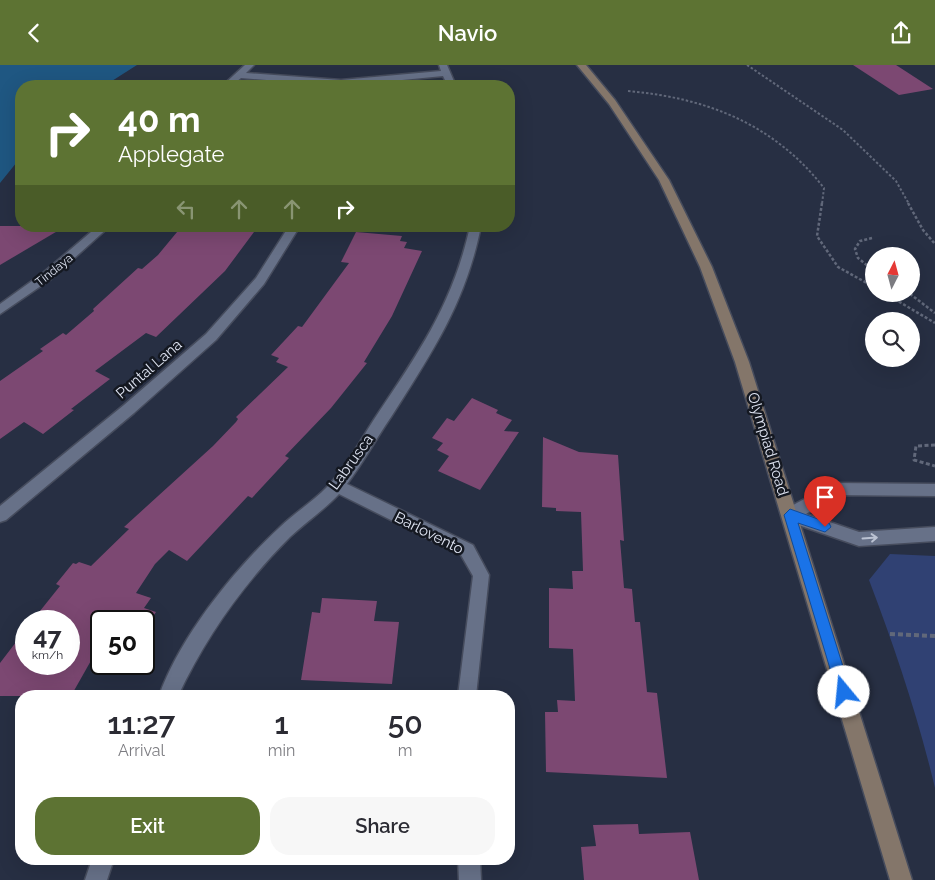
<!DOCTYPE html>
<html lang="en">
<head>
<meta charset="utf-8">
<style>
  body { margin:0; font-family:Raleway,sans-serif; background:#f7f7f7; color:#2b2b33; height:100vh; display:flex; flex-direction:column; font-size:19px; white-space:nowrap }
  * { box-sizing:border-box; margin:0 }
  p { font-size:16px; color:#7c7c81 }
  .icon { flex:none; width:28px; height:28px; fill:none; stroke:currentColor; stroke-width:2; stroke-linecap:round; stroke-linejoin:round }
  .map { position:relative; flex:1; overflow:hidden }
  .sheet { position:absolute; left:15px; top:625px; width:500px; height:175px; display:flex; flex-direction:column; background:#fff; border-radius:20px; box-shadow:0 5px 20px #0002 }
  .sheet>* { flex:none }
  .top-card { position:absolute; left:15px; top:15px; width:500px; height:152px; border-radius:20px; box-shadow:0 5px 20px #0002; background:#5d7333; color:#fff; overflow:hidden }
  .needle { width:32px; rotate:6deg }
  .tools { position:absolute; left:865px; top:182px; display:grid; gap:10px }
  .tools a { display:grid; place-items:center; width:55px; height:55px; border-radius:50%; background:#fff; box-shadow:0 5px 20px #0002; font-size:25px }
  .speed { position:absolute; left:15px; top:545px; display:flex; gap:10px; font-size:25px; font-weight:700; text-align:center }
  .speed>* { display:grid; place-content:center; width:65px; height:65px; border-radius:50%; background:#fff; box-shadow:0 5px 20px #0002; line-height:1 }
  .speed small { font-size:12px; font-weight:400 }
  .speed .limit { border:2px solid #111; border-radius:8px; background:#fff; color:#111 }
  .pin { position:absolute; display:grid; place-items:center; width:42px; height:42px; color:#fff; margin:-51px -21px; border-radius:50% 50% 50% 0; rotate:-45deg; box-shadow:0 0 5px #0007 }
  .pin .icon { rotate:45deg }
  .me { position:absolute; width:55px; margin:-28px; rotate:343deg; stroke-linejoin:round; filter:drop-shadow(0 0 4px #0008) }
  .turn { display:flex; align-items:center; gap:18px; height:105px; padding:0 20px; font-size:22px }
  .turn .icon { width:65px; height:65px; stroke-width:2.5 }
  .turn b { display:block; font-size:35px; line-height:42px }
  .lanes { display:flex; align-items:center; height:48px; padding:0 20px; background:#0003; justify-content:center; gap:25px; direction:ltr }
  .lanes .off { opacity:.35 }
  .eta { display:flex; justify-content:space-evenly; align-items:center; height:85px; text-align:center }
  .eta b { font-size:30px; font-weight:600; line-height:35px }
  .action { display:flex; gap:10px; margin-top:auto; padding:10px 20px }
  .action a { flex:1; height:58px; border-radius:20px; background:#5d7333; color:#fff; font-size:20px; font-weight:600; line-height:58px; text-align:center }
  .action a+a { background:#f7f7f7; color:#2b2b33 }
  header { display:flex; justify-content:space-between; align-items:center; height:65px; padding:0 20px; background:#5d7333; color:#fff; font-size:22px; font-weight:600 }
  .map>svg:first-child { display:block }
  .green { fill:#304173 }
  .water { fill:#1f5782 }
  .building { fill:#7c4872 }
  .lines { fill:none; stroke-linecap:round; stroke-linejoin:round }
  .minor-casing { stroke:#464c5d; stroke-width:3 }
  .secondary-casing { stroke:#464c5d; stroke-width:3 }
  .path-far3 { stroke:#61687a; stroke-width:2; stroke-dasharray:2.5 2; stroke-linecap:butt }
  .path-far2 { stroke:#61687a; stroke-width:2.5; stroke-dasharray:3 2; stroke-linecap:butt }
  .path-far1 { stroke:#61687a; stroke-width:3; stroke-dasharray:4 2.5; stroke-linecap:butt }
  .path { stroke:#61687a; stroke-width:4; stroke-dasharray:5 3; stroke-linecap:butt }
  .minor { fill:#677188; fill-rule:evenodd }
  .secondary { fill:#84766a; fill-rule:evenodd }
  .oneway { stroke:#bbc2d2 }
  .route { fill:#1a73e8; stroke:#114b97 }
  .labels { text-anchor:middle; dominant-baseline:central; stroke-width:5; stroke-linejoin:round; paint-order:stroke }
  .far-street-label { font-size:12px; fill:#dfe4f2; stroke:#141821 }
  .street-label { font-size:15px; fill:#dfe4f2; stroke:#141821 }
</style>
</head>
<body>
<header><svg class="icon" aria-label="back" viewBox="0 0 24 24"><path d="M15 5l-7 7 7 7"/></svg>Navio<svg class="icon" aria-label="share" viewBox="0 0 24 24"><path d="M12 15V3M7 8l5-5 5 5M5 13v7h14v-7"/></svg></header>
<div class="map">
<svg width="935" height="815" viewBox="0 0 935 815">
  <rect width="100%" height="100%" fill="#272f43"/>
  <!-- green -->
  <path class="green" d="M890 489 935 491V723C918 652 895 583 869 515Z"/>
  <!-- water -->
  <path class="water" d="M0 0H137L104 21H21V92L0 118Z"/>
  <!-- building -->
  <g class="building">
    <path d="M853 0H896L933 24 899 30Z"/>
    <path d="M0 161H66L0 200Z"/>
    <path d="M182 161H222L254 167 225 206 156 272 146 268 95 306 110 314 71 344 74 345 43 369 24 357 0 374V316L43 286 40 284 63 268 66 270 94 246 93 244 138 203 142 204 158 190Z"/>
    <path d="M356 167 402 171 400 176 407 177 404 183 422 186 392 251 364 297 367 298 331 343 285 391 289 393 252 433 248 431 187 496 169 485 155 499 136 528 151 533 144 543 156 547 144 565V556H101V586L97 585 71 631H0V598L26 564V599H69V556H32L60 521 56 519 73 498 76 499 79 497 91 501 129 464 124 462 213 381 236 357 238 354 236 352 288 302 276 297 279 293 271 290 298 261 302 262 349 198 341 197Z"/>
    <path d="M472 333 498 345 496 348 512 355 504 366 519 367 480 425 438 406 449 391 437 385 443 378 432 373 447 353 454 356Z"/>
    <path d="M543 372 579 387 618 390 624 476 620 475 624 523 632 524 635 557H640L647 627 657 628 667 713 546 707 545 647H558L557 635 575 636 573 584 549 583V523L573 524 572 506H583L581 447 556 446V443L542 442Z"/>
    <path d="M322 533 377 536 374 556 399 557 392 619 301 615 312 547 320 548Z"/>
    <path d="M638 759 639 769 690 767 699 815H584L581 782 596 781 593 760Z"/>
  </g>
  <g class="lines">
    <defs>
      <g id="minor">
        <path d="M245 0H254L246 8 341 15 441 6 439 0H447L456 21H448L443 11 341 21 241 13 231 21H222Z"/>
        <path d="M98 161H110L51 214 0 249V239L43 208Z"/>
        <path d="M289 161H300L264 219 216 275 134 348 6 455 0 457V441L124 340 206 269 256 213Z"/>
        <path d="M470 161H481C466 237 432 288 391 352 376 374 363 398 347 419L473 480 489 510 476 631H458L473 511 461 490 339 429C324 445 306 457 290 472 244 518 205 573 178 631H159C180 572 233 506 279 463 294 448 313 437 328 421 346 402 359 378 373 356 417 290 453 240 470 161Z"/>
        <path d="M834 418 935 419V431L836 430 806 449 859 467 935 462V476L859 481 784 455 782 450 784 445Z"/>
        <path d="M92 794H114L107 815H85Z"/>
        <path d="M458 794H480L481 815H459Z"/>
      </g>
      <path id="secondary" d="M577 0H586L615 35 669 115 712 202 749 297 912 815H890L735 297 700 202 659 115 609 39Z"/>
    </defs>
    <!-- minor casing -->
    <use href="#minor" class="minor-casing"/>
    <!-- secondary casing -->
    <use href="#secondary" class="secondary-casing"/>
    <!-- path-far3 -->
    <g class="path-far3">
      <path d="M747 0 843 65 896 116 909 139"/>
      <path d="M628 26C707 33 774 59 824 123L822 139"/>
    </g>
    <!-- path-far2 -->
    <g class="path-far2">
      <path d="M822 138 817 171 838 202 874 222"/>
      <path d="M908 138 923 165 935 179"/>
      <path d="M872 173 860 176 855 184 858 193 874 206"/>
      <path d="M886 229 935 258"/>
      <path d="M910 229 935 248"/>
    </g>
    <!-- path-far1 -->
    <path class="path-far1" d="M935 380 916 381 914 395 935 401"/>
    <!-- path -->
    <path class="path" d="M890 569 935 571"/>
    <!-- minor -->
    <use href="#minor" class="minor"/>
    <!-- secondary -->
    <use href="#secondary" class="secondary"/>
  </g>
  <!-- one-way arrows -->
  <defs><path id="oneway-shaft" d="M-6 0H5M1.5-3L5.5 0L1.5 3" fill="none" stroke-width="1.6" stroke-linecap="round" stroke-linejoin="round" transform="scale(1.25)"/></defs>
  <use class="oneway" href="#oneway-shaft" transform="translate(870 473) rotate(-4)"/>
  <!-- route -->
  <path class="route" d="M790 444 829 458 831 462 825 467 798 458 851 627 849 632 844 634 839 632 837 627 784 450Z"/>
  <g class="labels">
    <!-- far-street labels -->
    <g class="far-street-label">
      <text transform="translate(54 205) rotate(-39)">Tindaya</text>
    </g>
    <!-- street labels -->
    <g class="street-label">
      <text transform="translate(149 304) rotate(-41)">Puntal Lana</text>
      <text transform="translate(768 379) rotate(73)">Olympiad Road</text>
      <text transform="translate(351 397) rotate(-54)">Labrusca</text>
      <text transform="translate(429 468) rotate(27)">Barlovento</text>
    </g>
  </g>
</svg>
<div class="tools">
<a><svg class="needle" viewBox="-14 -14 28 28"><path d="M0-13l5 13h-10z" fill="#e53935"/><path d="M0 13l5-13h-10z" fill="#7c7c81"/></svg></a>
<a><svg class="icon" aria-label="search" viewBox="0 0 24 24"><circle cx="10" cy="10" r="6"/><path d="M15 15l6 6"/></svg></a>
</div>
<div class="speed"><div>47<small>km/h</small></div><div class="limit">50</div></div>
<div class="pin" style="left:825px;top:462px;background:#d93025"><svg class="icon" aria-label="arrive" viewBox="0 0 24 24"><path d="M6 21V4h12l-3 4 3 4H6"/></svg></div>
<svg class="me" style="left:844px;top:627px" viewBox="-20 -20 40 40"><circle r="19" fill="#fff"/><path d="M0-13L10 11 0 6-10 11z" fill="#1a73e8"/></svg>
<div class="top-card">
<div class="turn"><svg class="icon" aria-label="right" viewBox="0 0 24 24"><path d="M7 20v-9h11M14 6l5 5-5 5"/></svg><div><b>40 m</b>Applegate</div></div>
<div class="lanes"><svg class="icon off" aria-label="left" viewBox="0 0 24 24"><path d="M17 20v-9H6M10 6l-5 5 5 5"/></svg><svg class="icon off" aria-label="ahead" viewBox="0 0 24 24"><path d="M12 20V5M6 11l6-6 6 6"/></svg><svg class="icon off" aria-label="ahead" viewBox="0 0 24 24"><path d="M12 20V5M6 11l6-6 6 6"/></svg><svg class="icon" aria-label="right" viewBox="0 0 24 24"><path d="M7 20v-9h11M14 6l5 5-5 5"/></svg></div>
</div>
<section class="sheet">
<div class="eta">
<div><b>11:27</b><p>Arrival</p></div>
<div><b>1</b><p>min</p></div>
<div><b>50</b><p>m</p></div>
</div>
<div class="action"><a>Exit</a><a>Share</a></div>
</section>
</div>
</body>
</html>
